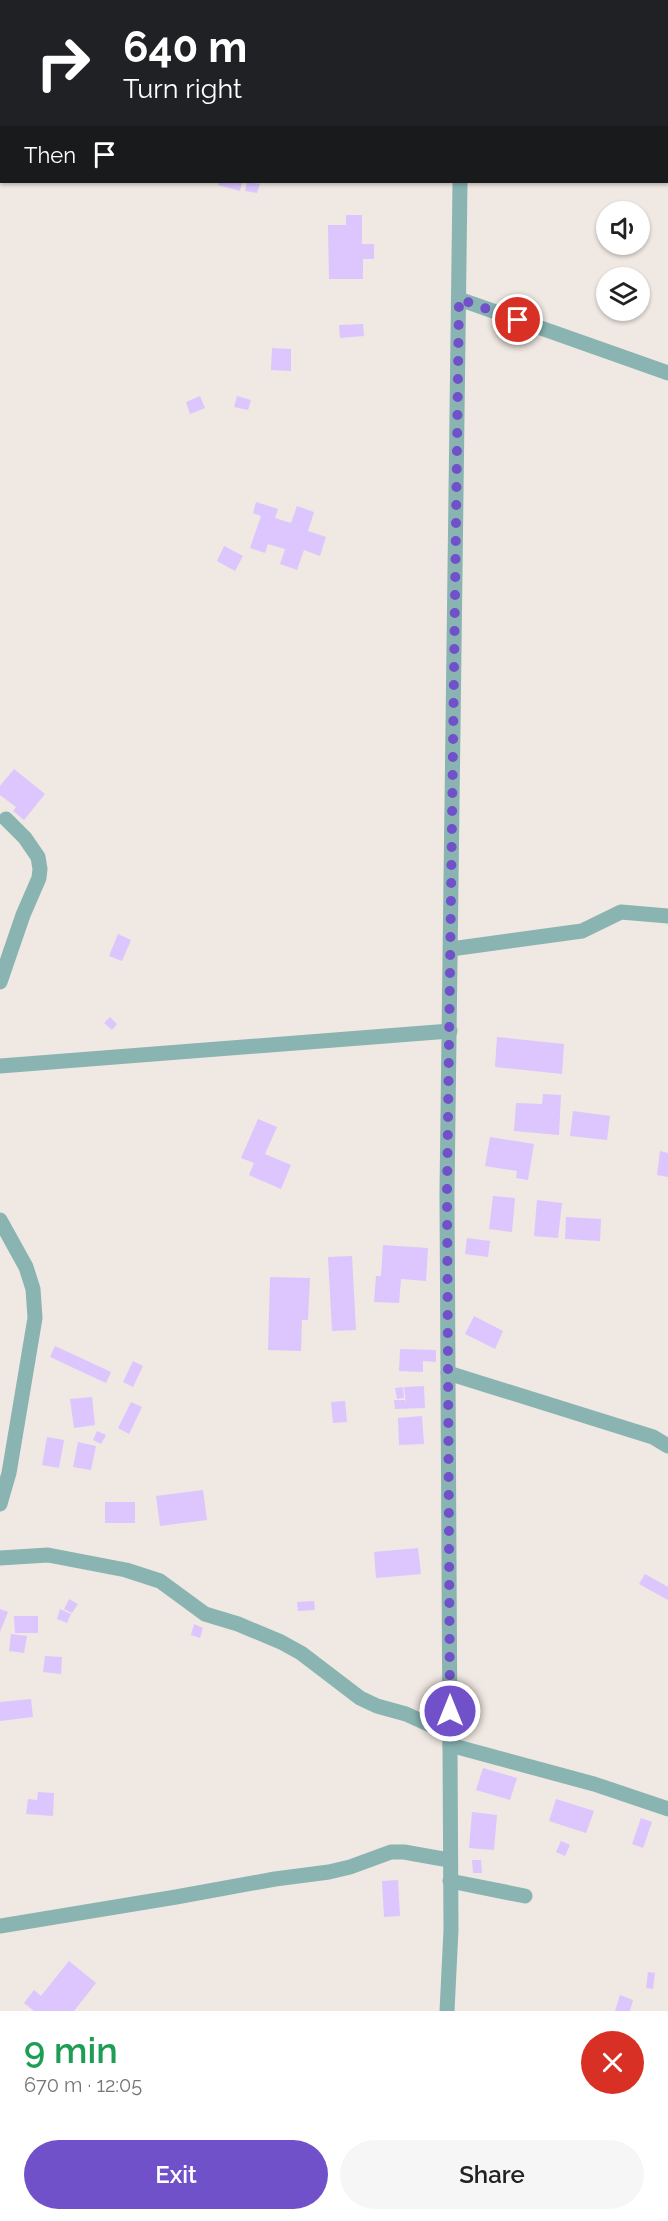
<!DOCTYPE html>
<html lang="en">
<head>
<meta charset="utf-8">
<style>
  body { margin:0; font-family:Raleway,sans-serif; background:#f6f6f6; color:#222; height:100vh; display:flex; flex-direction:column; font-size:22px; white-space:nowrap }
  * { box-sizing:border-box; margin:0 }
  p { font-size:20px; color:#767676 }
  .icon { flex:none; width:33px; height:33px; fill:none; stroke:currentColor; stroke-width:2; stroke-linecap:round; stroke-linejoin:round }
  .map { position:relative; height:2011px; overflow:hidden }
  .details { display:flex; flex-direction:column; background:#fff; flex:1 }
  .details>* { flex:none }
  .top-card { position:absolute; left:0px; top:0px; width:669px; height:183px; box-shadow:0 2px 4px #0004; background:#202124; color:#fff; overflow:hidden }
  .fabs { position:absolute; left:596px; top:201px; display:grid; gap:12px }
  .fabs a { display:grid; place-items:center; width:54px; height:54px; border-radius:50%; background:#fff; box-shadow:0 2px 4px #0004; font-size:30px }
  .pin { position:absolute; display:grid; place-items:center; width:51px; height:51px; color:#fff; margin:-26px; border:3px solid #fff; border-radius:50%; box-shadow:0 2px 6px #0007 }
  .me { position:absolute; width:66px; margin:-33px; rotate:0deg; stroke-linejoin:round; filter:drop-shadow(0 0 4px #0008) }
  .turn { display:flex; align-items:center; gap:21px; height:126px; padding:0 24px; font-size:27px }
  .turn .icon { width:78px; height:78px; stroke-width:2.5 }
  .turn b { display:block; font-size:42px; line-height:51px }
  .then { display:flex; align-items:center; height:57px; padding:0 24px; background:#0003; gap:12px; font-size:22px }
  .round { display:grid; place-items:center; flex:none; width:63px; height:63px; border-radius:32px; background:#f6f6f6 }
  .head { display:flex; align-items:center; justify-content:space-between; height:102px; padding:0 24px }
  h1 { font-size:36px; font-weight:600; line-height:45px; color:#1e9e55 }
  .cta { display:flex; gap:12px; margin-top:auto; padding:12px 24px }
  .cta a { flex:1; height:69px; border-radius:36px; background:#7051ca; color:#fff; font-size:24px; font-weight:600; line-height:69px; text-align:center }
  .cta a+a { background:#f6f6f6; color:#222 }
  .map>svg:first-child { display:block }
  .building { fill:#ddc5fe }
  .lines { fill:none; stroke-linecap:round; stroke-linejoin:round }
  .street { stroke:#89b4b2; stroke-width:15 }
  .route { stroke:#7051ca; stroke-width:10; stroke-dasharray:0 18 }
</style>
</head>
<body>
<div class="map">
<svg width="668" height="2011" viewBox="0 0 668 2011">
  <rect width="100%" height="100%" fill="#f0e8e2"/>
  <!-- building -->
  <g class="building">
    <path d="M219 182H242L240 191 218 185Z"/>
    <path d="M247 182 260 184 257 193 245 191Z"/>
    <path d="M346 215H362V244H374V259H363V279H329L328 225H346Z"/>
    <path d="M363 324 364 336 340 338 339 325Z"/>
    <path d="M272 348 291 349V371L271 370Z"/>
    <path d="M200 396 205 408 190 414 186 402Z"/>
    <path d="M237 396 251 400 248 410 234 407Z"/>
    <path d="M256 502 278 509 275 518 291 523 297 506 314 512 308 531 326 537 320 556 304 550 297 570 280 564 285 549 268 544 265 553 250 548 261 516 253 513Z"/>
    <path d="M224 546 243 556 235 571 217 561Z"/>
    <path d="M14 769 45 794 24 820 13 811 16 807 0 795V786Z"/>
    <path d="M118 934 131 940 122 961 109 956Z"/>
    <path d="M110 1017 117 1024 112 1030 104 1023Z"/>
    <path d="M497 1037 564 1044 562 1074 495 1067Z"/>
    <path d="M543 1094 561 1095 559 1135 514 1131 516 1103 542 1104Z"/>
    <path d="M573 1111 610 1116 607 1140 570 1136Z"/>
    <path d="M258 1119 277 1127 265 1154 291 1165 281 1189 249 1175 254 1163 241 1158Z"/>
    <path d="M490 1137 534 1144 528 1180 516 1178 517 1171 485 1166Z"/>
    <path d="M660 1151 668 1153V1177L657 1175Z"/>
    <path d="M493 1196 515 1198 512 1232 489 1229Z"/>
    <path d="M537 1200 562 1203 558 1238 534 1236Z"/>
    <path d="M566 1217 601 1219 600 1241 565 1239Z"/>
    <path d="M467 1238 490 1241 488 1257 465 1254Z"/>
    <path d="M383 1245 428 1248 426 1281 401 1279 399 1303 374 1302 376 1276H381Z"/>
    <path d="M352 1256 356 1330 332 1331 328 1257Z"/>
    <path d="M270 1277 310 1278 308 1320H302L301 1351 268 1350Z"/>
    <path d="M474 1316 503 1331 495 1349 465 1334Z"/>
    <path d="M55 1346 111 1372 106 1383 50 1357Z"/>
    <path d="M400 1349 436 1350V1362L423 1361V1372L399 1371Z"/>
    <path d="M133 1361 143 1366 133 1387 123 1382Z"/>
    <path d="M424 1386 425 1408 395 1409 394 1400H405L406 1404 404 1387Z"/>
    <path d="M403 1387 404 1398 397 1399 395 1388Z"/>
    <path d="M92 1397 95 1425 74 1428 70 1399Z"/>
    <path d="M345 1401 347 1422 333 1423 331 1402Z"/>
    <path d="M131 1402 142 1407 129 1434 118 1428Z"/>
    <path d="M422 1416 424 1444 399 1445 398 1418Z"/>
    <path d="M97 1431 106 1435 101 1444 93 1440Z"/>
    <path d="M47 1437 64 1440 59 1468 42 1465Z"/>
    <path d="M78 1442 96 1446 91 1470 73 1467Z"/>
    <path d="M203 1490 207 1520 160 1526 156 1496Z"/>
    <rect x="105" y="1502" width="30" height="21"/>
    <path d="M418 1548 421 1574 376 1578 374 1552Z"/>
    <path d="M645 1574 668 1587V1600L639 1584Z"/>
    <path d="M69 1599 78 1604 72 1613 64 1609Z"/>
    <path d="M314 1601 315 1610 298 1611 297 1602Z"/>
    <path d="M0 1609 8 1612 0 1632Z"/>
    <path d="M60 1609 71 1614 67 1623 57 1619Z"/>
    <path d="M14 1616H38V1633H15Z"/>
    <path d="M194 1624 203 1628 200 1638 191 1635Z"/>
    <path d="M11 1634 27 1636 24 1653 9 1651Z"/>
    <path d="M45 1656 62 1657 61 1674 43 1672Z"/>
    <path d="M31 1699 33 1717 0 1721V1702Z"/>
    <path d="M483 1768 517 1778 510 1800 476 1790Z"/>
    <path d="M38 1792 54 1793 53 1816 26 1814 28 1799 37 1800Z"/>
    <path d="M556 1799 594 1811 586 1833 549 1821Z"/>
    <path d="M472 1812 497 1815 494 1850 469 1848Z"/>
    <path d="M641 1818 652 1822 643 1848 632 1844Z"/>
    <path d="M561 1841 570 1845 565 1856 556 1852Z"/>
    <path d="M472 1860H481L482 1873H473Z"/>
    <path d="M398 1880 400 1916 384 1917 382 1881Z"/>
    <path d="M69 1961 96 1983 74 2011H34L24 2003 34 1990 41 1996Z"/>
    <path d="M648 1972 655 1973 653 1989 646 1988Z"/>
    <path d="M620 1995 633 2000 630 2011H615Z"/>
  </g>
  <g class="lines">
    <!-- street -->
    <g class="street">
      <path d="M463 2V0"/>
      <path d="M459 299 668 373"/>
      <path d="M451 949 582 931 621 912 668 916"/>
      <path d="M0 982 23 915 39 878 40 869 38 857 25 838 6 819"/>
      <path d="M0 1066 450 1031"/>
      <path d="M0 1220 26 1267 33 1289 35 1318 9 1473 0 1504"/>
      <path d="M448 1373 653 1437 668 1446"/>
      <path d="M0 1558 48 1555 126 1570 160 1581 205 1614 238 1624 281 1642 301 1653 360 1698 377 1706 406 1714 450 1734"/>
      <path d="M450 1745 594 1784 668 1809"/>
      <path d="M450 1881 525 1896"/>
      <path d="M0 1926 176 1897 275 1879 329 1872 350 1867 391 1852H404L449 1860"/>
      <path d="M447 2011 451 1930 447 1193 460 182"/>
    </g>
  </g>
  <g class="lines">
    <!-- route -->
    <path class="route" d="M450 1711 447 1193 459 299 518 320"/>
  </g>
</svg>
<div class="fabs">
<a><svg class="icon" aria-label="sound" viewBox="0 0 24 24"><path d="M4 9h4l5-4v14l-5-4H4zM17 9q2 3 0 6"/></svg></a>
<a><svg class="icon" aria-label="layers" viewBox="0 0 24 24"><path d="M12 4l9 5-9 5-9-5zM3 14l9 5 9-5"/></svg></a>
</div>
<div class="pin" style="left:518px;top:320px;background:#d93025"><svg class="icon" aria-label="arrive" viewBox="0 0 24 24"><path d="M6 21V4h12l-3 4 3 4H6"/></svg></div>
<svg class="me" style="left:450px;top:1711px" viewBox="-20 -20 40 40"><circle r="17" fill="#7051ca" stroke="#fff" stroke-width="3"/><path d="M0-11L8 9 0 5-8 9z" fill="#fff"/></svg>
<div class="top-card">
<div class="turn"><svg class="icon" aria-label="right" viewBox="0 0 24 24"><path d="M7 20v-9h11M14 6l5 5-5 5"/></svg><div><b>640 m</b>Turn right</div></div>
<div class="then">Then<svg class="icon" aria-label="arrive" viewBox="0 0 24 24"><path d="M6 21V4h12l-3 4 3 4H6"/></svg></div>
</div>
</div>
<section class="details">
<div class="head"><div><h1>9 min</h1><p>670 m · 12:05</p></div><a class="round" style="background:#d93025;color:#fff"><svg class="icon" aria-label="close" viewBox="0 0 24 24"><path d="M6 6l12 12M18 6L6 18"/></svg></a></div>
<div class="cta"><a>Exit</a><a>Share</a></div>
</section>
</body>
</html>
